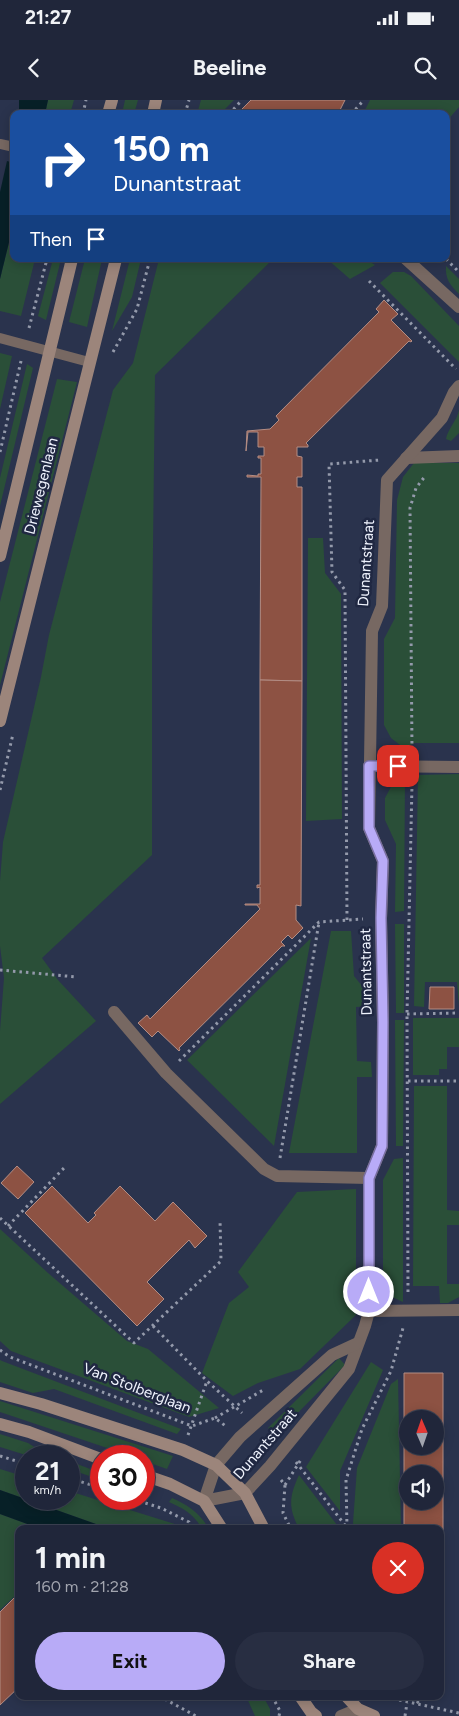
<!DOCTYPE html>
<html lang="en">
<head>
<meta charset="utf-8">
<style>
  body { margin:0; font-family:Figtree,sans-serif; background:#282e42; color:#f1f3f6; height:100vh; display:flex; flex-direction:column; font-size:19px; white-space:nowrap }
  * { box-sizing:border-box; margin:0 }
  p { font-size:16px; color:#a2a5af }
  .icon { flex:none; width:28px; height:28px; fill:none; stroke:currentColor; stroke-width:2; stroke-linecap:round; stroke-linejoin:round }
  .map { position:relative; flex:1; overflow:hidden }
  .details { position:absolute; left:15px; top:1425px; width:429px; height:175px; display:flex; flex-direction:column; background:#20263a; border-radius:10px; box-shadow:0 2px 12px #0003,0 0 0 1px #3d4354 }
  .details>* { flex:none }
  .top-card { position:absolute; left:10px; top:10px; width:440px; height:152px; border-radius:10px; box-shadow:0 2px 12px #0003,0 0 0 1px #3d4354; background:#1a4fa0; color:#fff; overflow:hidden }
  .needle { width:32px; rotate:358deg }
  .controls { position:absolute; left:399px; top:1310px; display:grid; gap:10px }
  .controls a { display:grid; place-items:center; width:45px; height:45px; border-radius:50%; background:#20263a; box-shadow:0 2px 12px #0003,0 0 0 1px #3d4354; font-size:25px }
  .speed { position:absolute; left:15px; top:1345px; display:flex; gap:10px; font-size:25px; font-weight:700; text-align:center }
  .speed>* { display:grid; place-content:center; width:65px; height:65px; border-radius:50%; background:#20263a; box-shadow:0 2px 12px #0003,0 0 0 1px #3d4354; line-height:1 }
  .speed small { font-size:12px; font-weight:400 }
  .speed .limit { border:8px solid #d22; background:#fff; color:#111 }
  .pin { position:absolute; display:grid; place-items:center; width:42px; height:42px; color:#fff; margin:-21px; border-radius:10px; box-shadow:0 2px 8px #0006 }
  .me { position:absolute; width:55px; margin:-28px; rotate:0deg; stroke-linejoin:round; filter:drop-shadow(0 0 4px #0008) }
  .turn { display:flex; align-items:center; gap:18px; height:105px; padding:0 20px; font-size:22px }
  .turn .icon { width:65px; height:65px; stroke-width:2.5 }
  .turn b { display:block; font-size:35px; line-height:42px }
  .then { display:flex; align-items:center; height:48px; padding:0 20px; background:#0003; gap:10px; font-size:19px }
  .round { display:grid; place-items:center; flex:none; width:52px; height:52px; border-radius:26px; background:#282e42 }
  .summary { display:flex; align-items:center; justify-content:space-between; height:85px; padding:0 20px }
  h1 { font-size:30px; font-weight:700; line-height:38px }
  .button { display:flex; gap:10px; margin-top:auto; padding:10px 20px }
  .button a { flex:1; height:58px; border-radius:30px; background:#b8abf7; color:#111; font-size:20px; font-weight:700; line-height:58px; text-align:center }
  .button a+a { background:#282e42; color:#f1f3f6 }
  .status { display:flex; justify-content:space-between; align-items:center; height:35px; padding:0 25px; background:#20263a; direction:ltr }
  .status svg { height:14px; fill:currentColor }
  header { display:flex; justify-content:space-between; align-items:center; height:65px; padding:0 20px; background:#20263a; font-size:22px; font-weight:700 }
  .map>svg:first-child { display:block }
  .green { fill:#2a4f38 }
  .water { fill:#072027 }
  .building { fill:#8d5243; stroke:#b38d84; fill-rule:evenodd }
  .lines { fill:none; stroke-linecap:round; stroke-linejoin:round }
  .path { stroke:#949aab; stroke-width:3; stroke-dasharray:2.5 4; stroke-linecap:butt }
  .lane { stroke:#776862; stroke-width:10 }
  .street { stroke:#776862; stroke-width:12 }
  .secondary { stroke:#9c857b; stroke-width:12 }
  .route-casing { stroke:#786fa1; stroke-width:12 }
  .route { stroke:#b8abf7; stroke-width:9 }
  .labels { text-anchor:middle; dominant-baseline:central; stroke-width:5; stroke-linejoin:round; paint-order:stroke }
  .street-label { font-size:15px; fill:#eff3fd; stroke:#202842 }
</style>
</head>
<body>
<div class="status"><b>21:27</b><svg viewBox="0 0 49 12"><path d="M0 12V9h3v3zM5 12V6h3v6zM10 12V3h3v9zM15 12V0h3v12zM26 1h20v11H26zM47 4h2v5h-2z"/></svg></div>
<header><svg class="icon" aria-label="back" viewBox="0 0 24 24"><path d="M15 5l-7 7 7 7"/></svg>Beeline<svg class="icon" aria-label="search" viewBox="0 0 24 24"><circle cx="10" cy="10" r="6"/><path d="M15 15l6 6"/></svg></header>
<div class="map">
<svg width="459" height="1616" viewBox="0 0 459 1616">
  <rect width="100%" height="100%" fill="#2a334d"/>
  <!-- green -->
  <g class="green">
    <path d="M48 0H74L70 14H45Z"/>
    <path d="M125 0H138L134 14H122Z"/>
    <path d="M201 0H234L220 14H197Z"/>
    <path d="M370 0H459V7L446 22V14H363Z"/>
    <path d="M14 122V159H35L21 216 0 211V179Z"/>
    <path d="M53 159H61L46 220 38 216Z"/>
    <path d="M85 159H102L87 227 69 222Z"/>
    <path d="M130 159H141L132 197 112 231Z"/>
    <path d="M159 159H273L155 275 152 533V755L42 858 58 880 96 921 0 1004V931L4 878 0 846V781L3 742 41 577 49 535 113 290 133 263Z"/>
    <path d="M327 159H365L375 165 350 179Z"/>
    <path d="M446 166 459 179V194C450 185 445 179 446 166Z"/>
    <path d="M393 172H404L411 176 459 226V262L380 183Z"/>
    <path d="M0 253 12 256 0 309Z"/>
    <path d="M27 264 33 268 0 406V378Z"/>
    <path d="M57 279 77 282 0 585V502Z"/>
    <path d="M459 310V333L451 341 446 339C448 328 457 321 459 310Z"/>
    <path d="M414 363H459V643H415L404 648 391 638 384 625V539L395 518 397 400 403 377Z"/>
    <path d="M308 438H323L325 473 341 494 342 719 306 721Z"/>
    <path d="M459 674V906L457 882H425L424 907 414 906 418 675Z"/>
    <path d="M405 678 404 811 395 812 396 744 385 720V698L392 685Z"/>
    <path d="M395 824H404V913H396Z"/>
    <path d="M331 831H351L354 876 370 896V906L356 907 357 961 371 962 372 977H357V1053H289Z"/>
    <path d="M311 838 274 1046 187 960Z"/>
    <path d="M413 918H459V947H447V969H439V975H413Z"/>
    <path d="M395 920H404L403 1046H396Z"/>
    <path d="M414 986H447V1110L459 1111V1125H447V1184H459V1197L448 1203H440L439 1186H413Z"/>
    <path d="M403 1058V1202C387 1195 386 1194 383 1177V1080L394 1059Z"/>
    <path d="M356 1089V1215L300 1269 258 1283 233 1296 202 1273 229 1203 249 1187 238 1172 297 1092Z"/>
    <path d="M0 1129 48 1173 127 1241 148 1249 219 1308 189 1317 11 1251 0 1241Z"/>
    <path d="M339 1258 345 1265 274 1337 268 1328Z"/>
    <path d="M0 1260 2 1261 181 1329 177 1334 54 1289 33 1293 0 1282Z"/>
    <path d="M371 1262 383 1270 340 1371V1411L306 1367Z"/>
    <path d="M398 1279 401 1429H354L353 1423 357 1368 391 1284Z"/>
    <path d="M0 1301 173 1356 167 1369 144 1361V1356H131L0 1312Z"/>
    <path d="M0 1334 28 1343 41 1351 54 1356H29L0 1347Z"/>
    <path d="M69 1361 101 1373V1380L69 1369Z"/>
    <path d="M0 1369 26 1377V1399H69V1391L178 1425 180 1429H110L0 1390Z"/>
    <path d="M299 1375 340 1429H299C288 1407 289 1397 299 1375Z"/>
    <path d="M172 1398C188 1405 200 1413 209 1429H202C195 1415 183 1408 169 1402Z"/>
    <path d="M0 1414 41 1429H19V1492L0 1510Z"/>
    <path d="M246 1596H263L270 1609V1616H255Z"/>
  </g>
  <!-- water -->
  <g class="water">
    <path d="M19 0H48L45 14H19Z"/>
    <path d="M7 61 14 63V122L0 179V92Z"/>
    <path d="M0 1390 110 1429H41L0 1414Z"/>
  </g>
  <!-- building -->
  <g class="building">
    <path d="M251 0H345L338 14H239L238 10 239 12Z"/>
    <path d="M384 200 398 214 391 220 412 241 411 242 409 241 306 343 308 345V347H297V356L302 357V377H297V387H302V581L260 580 261 377H247V375L258 376V374H261V358H258V356H264V347H258V332H248L246 351 247 331 270 329 279 320 276 316 379 212 376 209Z"/>
    <path d="M260 580 302 581 301 806 296 805V820L303 828 292 839 288 835 281 842 285 846H282L179 948 180 950 179 951 158 931 152 937 138 923 147 915 150 919 260 809 257 805H245V804H260V787L257 788V785H260Z"/>
    <path d="M430 887H454V909H429Z"/>
    <path d="M17 1066 34 1082 18 1099 1 1083Z"/>
    <path d="M52 1086 88 1123 96 1115 94 1113 120 1086 155 1121 173 1102 207 1136 195 1148 189 1140 147 1182 164 1199 137 1226 25 1113Z"/>
    <path d="M404 1273H443V1560H440V1429H404ZM408 1319H435V1346H408ZM408 1374H435V1401H408Z"/>
    <path d="M19 1493V1587L0 1605V1512Z"/>
  </g>
  <g class="lines">
    <!-- path -->
    <g class="path">
      <path d="M83 14 86 0"/>
      <path d="M185 14 189 0"/>
      <path d="M229 14 242 0"/>
      <path d="M351 14 364 0"/>
      <path d="M446 159 459 172"/>
      <path d="M369 181 456 269"/>
      <path d="M29 228 47 159"/>
      <path d="M113 252 137 209 150 159"/>
      <path d="M0 352 21 261"/>
      <path d="M412 650 410 408 416 388 426 375"/>
      <path d="M0 690 13 634"/>
      <path d="M347 820 345 490 332 472 329 364 380 360"/>
      <path d="M0 870 77 877"/>
      <path d="M407 914 459 913"/>
      <path d="M179 961 319 822 363 819"/>
      <path d="M408 981H459"/>
      <path d="M280 1058 319 822"/>
      <path d="M0 1118 134 1243 221 1161 220 1120"/>
      <path d="M8 1126 64 1068"/>
      <path d="M408 1192 407 914 412 684"/>
      <path d="M153 1226 207 1281 242 1313"/>
      <path d="M0 1250 10 1257 192 1326 215 1318 227 1327"/>
      <path d="M215 1318 265 1289"/>
      <path d="M188 1335 207 1281"/>
      <path d="M0 1356 26 1364"/>
      <path d="M296 1362 348 1429"/>
      <path d="M69 1378 101 1388"/>
      <path d="M281 1380 285 1385 283 1413 291 1429"/>
      <path d="M285 1385 302 1358"/>
      <path d="M133 1399 161 1408 189 1422 192 1429"/>
      <path d="M347 1428 346 1380 362 1329 391 1271 403 1228"/>
      <path d="M159 1596 196 1616"/>
      <path d="M272 1596 280 1611 279 1616"/>
      <path d="M387 1596 390 1598 459 1613"/>
      <path d="M413 1596 420 1605"/>
      <path d="M405 1616 407 1603"/>
    </g>
    <!-- lane -->
    <g class="lane">
      <path d="M0 44 14 47"/>
      <path d="M0 238 89 262"/>
    </g>
    <!-- street -->
    <g class="street">
      <path d="M406 159 459 207"/>
      <path d="M406 358 459 356"/>
      <path d="M369 666 459 667"/>
      <path d="M114 912 166 973 264 1069 277 1076 369 1078"/>
      <path d="M369 1211 459 1210"/>
      <path d="M204 1401 245 1393 270 1366 349 1269 365 1226 369 1211V1078L382 1046 383 922 381 819 383 761 369 728 372 531 382 506 387 380 442 318 454 292 459 286"/>
      <path d="M204 1401 216 1365 240 1337 332 1255 358 1243"/>
      <path d="M341 1616 358 1609V1616"/>
    </g>
    <!-- secondary -->
    <g class="secondary">
      <path d="M108 14 112 0"/>
      <path d="M153 14 156 0"/>
      <path d="M0 456 72 159"/>
      <path d="M0 621 116 159"/>
      <path d="M0 1293 41 1304 183 1350 216 1365 245 1393 264 1429"/>
      <path d="M0 1324 29 1332 101 1359"/>
      <path d="M144 1375 170 1384 204 1401 222 1429"/>
      <path d="M300 1596 311 1612 316 1616"/>
      <path d="M346 1596 358 1609 374 1616"/>
    </g>
  </g>
  <g class="lines">
    <defs>
      <path id="route" d="M369 1192V1078L382 1046 383 922 381 818 383 761 369 728V666H398"/>
    </defs>
    <!-- route casing -->
    <use href="#route" class="route-casing"/>
    <!-- route -->
    <use href="#route" class="route"/>
  </g>
  <g class="labels">
    <!-- street labels -->
    <g class="street-label">
      <text transform="translate(41 386) rotate(-76)">Driewegenlaan</text>
      <text transform="translate(366 463) rotate(-86)">Dunantstraat</text>
      <text transform="translate(366 872) rotate(-91)">Dunantstraat</text>
      <text transform="translate(137 1288) rotate(21)">Van Stolberglaan</text>
      <text transform="translate(265 1344) rotate(-49)">Dunantstraat</text>
    </g>
  </g>
</svg>
<div class="controls">
<a><svg class="needle" viewBox="-14 -14 28 28"><path d="M0-13l5 13h-10z" fill="#e53935"/><path d="M0 13l5-13h-10z" fill="#a2a5af"/></svg></a>
<a><svg class="icon" aria-label="sound" viewBox="0 0 24 24"><path d="M4 9h4l5-4v14l-5-4H4zM17 9q2 3 0 6"/></svg></a>
</div>
<div class="speed"><div>21<small>km/h</small></div><div class="limit">30</div></div>
<div class="pin" style="left:398px;top:666px;background:#d93025"><svg class="icon" aria-label="arrive" viewBox="0 0 24 24"><path d="M6 21V4h12l-3 4 3 4H6"/></svg></div>
<svg class="me" style="left:369px;top:1192px" viewBox="-20 -20 40 40"><circle r="17" fill="#b8abf7" stroke="#fff" stroke-width="3"/><path d="M0-11L8 9 0 5-8 9z" fill="#fff"/></svg>
<div class="top-card">
<div class="turn"><svg class="icon" aria-label="right" viewBox="0 0 24 24"><path d="M7 20v-9h11M14 6l5 5-5 5"/></svg><div><b>150 m</b>Dunantstraat</div></div>
<div class="then">Then<svg class="icon" aria-label="arrive" viewBox="0 0 24 24"><path d="M6 21V4h12l-3 4 3 4H6"/></svg></div>
</div>
<section class="details">
<div class="summary"><div><h1>1 min</h1><p>160 m · 21:28</p></div><a class="round" style="background:#d93025;color:#fff"><svg class="icon" aria-label="close" viewBox="0 0 24 24"><path d="M6 6l12 12M18 6L6 18"/></svg></a></div>
<div class="button"><a>Exit</a><a>Share</a></div>
</section>
</div>
</body>
</html>
